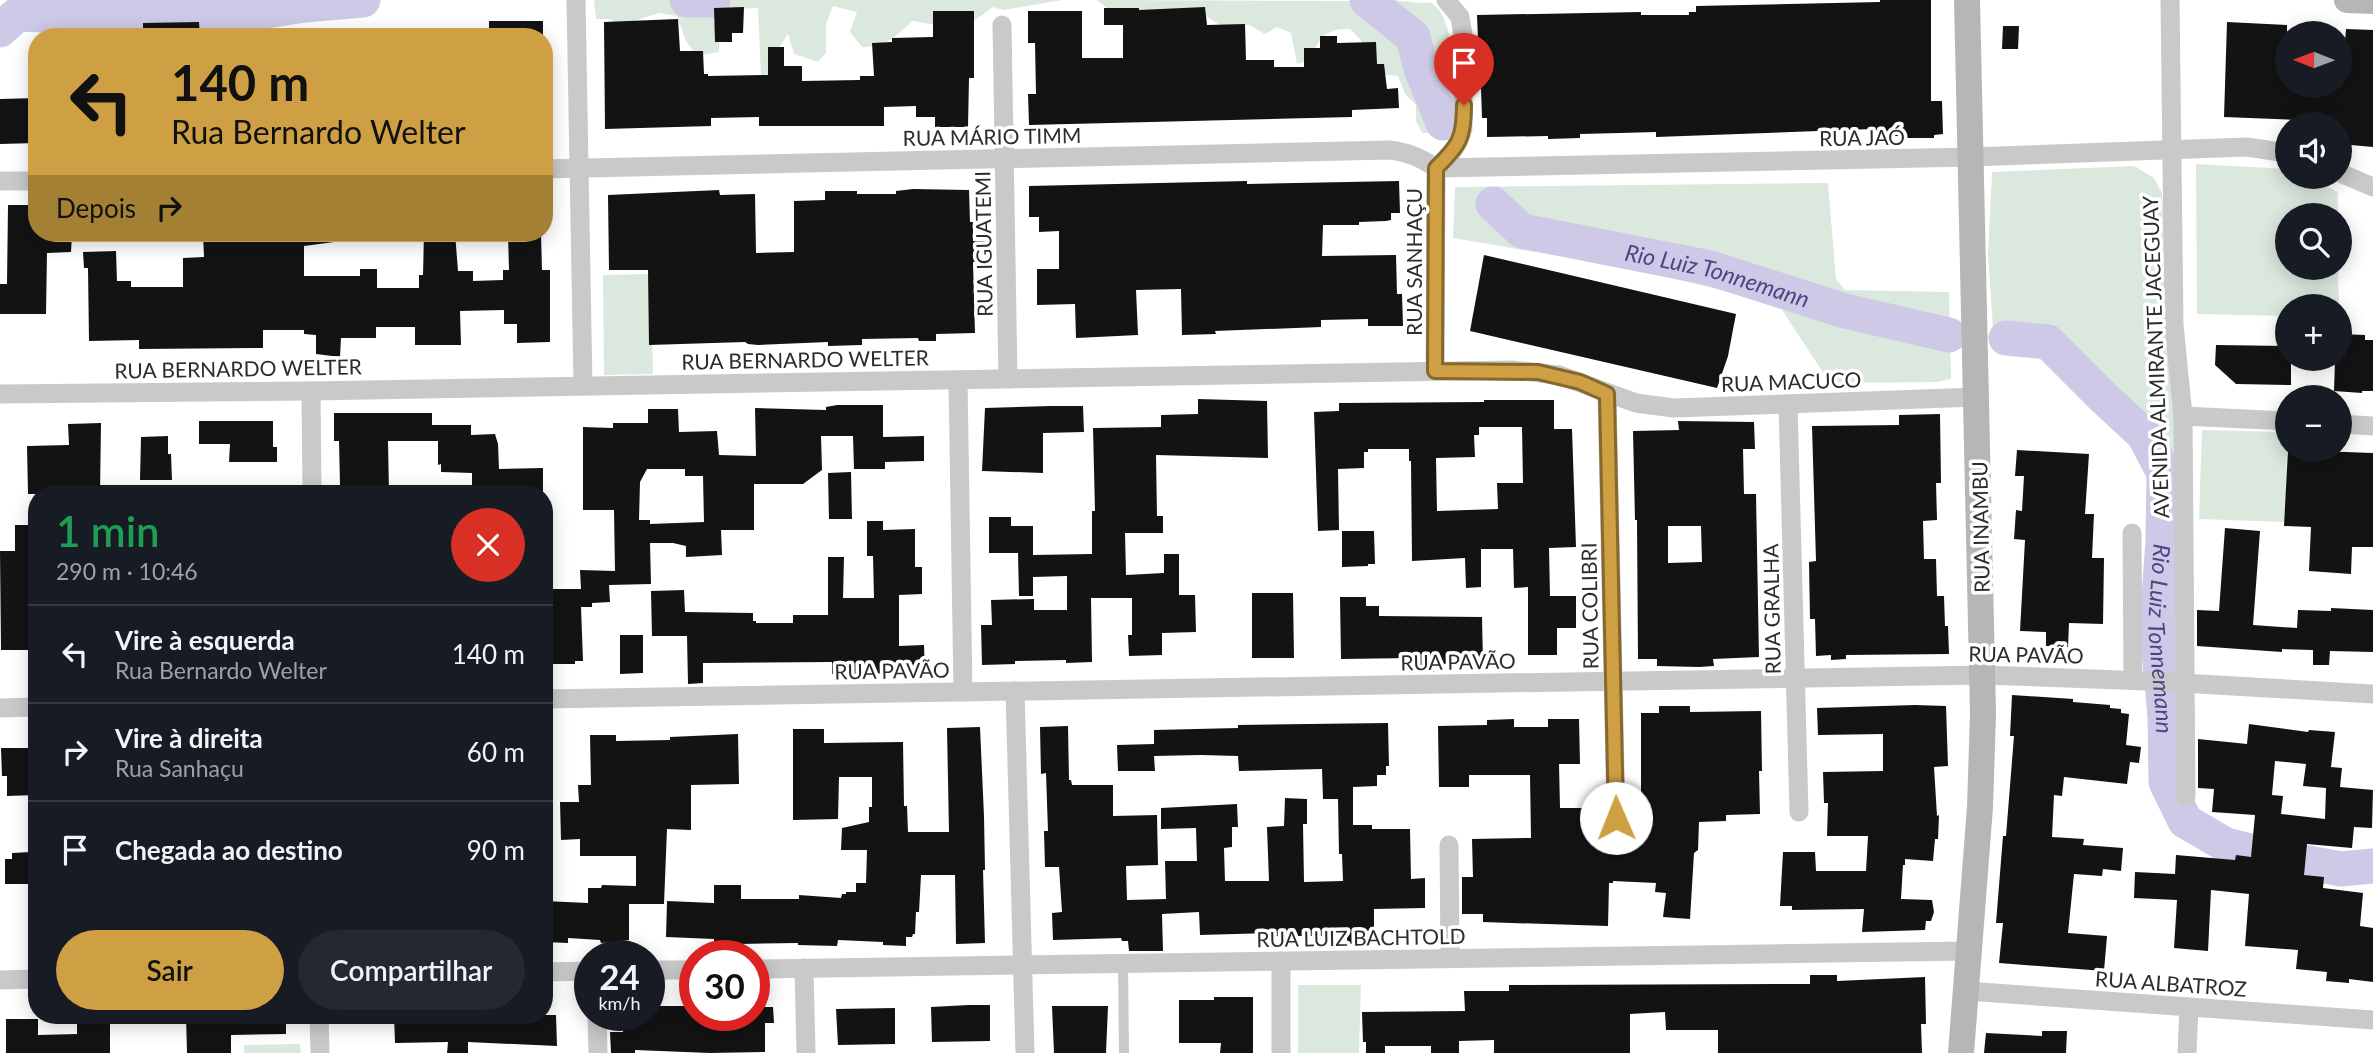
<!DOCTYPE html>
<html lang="pt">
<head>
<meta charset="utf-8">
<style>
  body { margin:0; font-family:Lato,sans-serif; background:#242831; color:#f1f3f6; height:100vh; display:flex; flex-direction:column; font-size:26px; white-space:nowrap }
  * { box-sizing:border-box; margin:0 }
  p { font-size:23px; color:#9ea1a6 }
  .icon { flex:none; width:38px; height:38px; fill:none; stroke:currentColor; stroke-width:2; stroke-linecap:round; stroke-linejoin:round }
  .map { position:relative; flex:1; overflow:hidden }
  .side { position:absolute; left:28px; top:485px; width:525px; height:539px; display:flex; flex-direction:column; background:#171b24; border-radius:28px; box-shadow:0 4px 18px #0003 }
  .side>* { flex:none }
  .hud { position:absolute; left:28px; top:28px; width:525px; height:214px; border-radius:28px; box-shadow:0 4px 18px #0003; background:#cea043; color:#111; overflow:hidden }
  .needle { width:46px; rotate:271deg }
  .tools { position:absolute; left:2275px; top:21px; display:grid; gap:14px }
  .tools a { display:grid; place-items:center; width:77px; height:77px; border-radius:50%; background:#171b24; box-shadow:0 4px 18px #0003; font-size:35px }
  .speed { position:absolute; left:574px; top:940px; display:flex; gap:14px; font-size:35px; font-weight:700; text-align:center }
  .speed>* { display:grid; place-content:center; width:91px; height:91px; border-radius:50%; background:#171b24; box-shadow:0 4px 18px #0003; line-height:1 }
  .speed small { font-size:18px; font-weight:400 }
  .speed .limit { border:10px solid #d22; background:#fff; color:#111 }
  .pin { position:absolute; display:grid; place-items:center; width:60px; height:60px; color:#fff; margin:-72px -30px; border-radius:50% 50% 50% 0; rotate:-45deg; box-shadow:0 0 7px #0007 }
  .pin .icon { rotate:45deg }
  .me { position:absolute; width:77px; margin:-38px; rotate:359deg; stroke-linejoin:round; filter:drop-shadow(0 0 5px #0008) }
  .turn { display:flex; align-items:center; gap:24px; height:147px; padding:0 28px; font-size:32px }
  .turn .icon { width:91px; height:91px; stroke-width:2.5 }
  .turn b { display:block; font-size:49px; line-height:60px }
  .then { display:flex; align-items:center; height:66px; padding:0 28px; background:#0003; gap:14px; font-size:26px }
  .round { display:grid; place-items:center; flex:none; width:74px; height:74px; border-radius:37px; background:#242831 }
  .overview { display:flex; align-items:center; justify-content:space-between; height:119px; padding:0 28px }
  h1 { font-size:42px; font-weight:600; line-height:52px; color:#1e9e55 }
  .primary-button { display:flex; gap:14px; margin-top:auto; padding:14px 28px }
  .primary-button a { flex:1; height:80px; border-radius:42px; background:#cea043; color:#111; font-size:28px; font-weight:600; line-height:80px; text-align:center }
  .primary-button a+a { background:#242831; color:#f1f3f6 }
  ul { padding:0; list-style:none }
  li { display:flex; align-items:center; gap:21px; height:98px; padding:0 28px; border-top:2px solid #363941 }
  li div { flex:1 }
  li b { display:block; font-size:26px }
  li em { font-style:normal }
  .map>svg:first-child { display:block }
  .green { fill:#dbe8de }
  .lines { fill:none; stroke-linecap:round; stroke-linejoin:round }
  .river { stroke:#cdc9e6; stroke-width:35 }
  .building { fill:#131313; fill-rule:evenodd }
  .lane { stroke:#c9c9c9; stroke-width:10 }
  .street { stroke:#c9c9c9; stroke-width:19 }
  .secondary { stroke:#b6b6b6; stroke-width:26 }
  .route-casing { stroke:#86682c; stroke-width:18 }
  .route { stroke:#cea043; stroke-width:12 }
  .labels { text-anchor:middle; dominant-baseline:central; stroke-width:7; stroke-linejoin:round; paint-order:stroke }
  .street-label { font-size:21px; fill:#2c2c2c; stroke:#fff }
  .water-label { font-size:23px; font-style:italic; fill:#4d4583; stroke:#fff }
</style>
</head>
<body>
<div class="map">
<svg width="2373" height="1053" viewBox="0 0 2373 1053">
  <rect width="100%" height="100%" fill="#fff"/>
  <!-- green -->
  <g class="green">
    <path d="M594 0H679L705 5 724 0H1062L1004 10 992 7C964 33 948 26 912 21 897 37 884 47 862 47L850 32 857 12 833 6 826 24V53L818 62 794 54 788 34 777 51 781 80 761 76 758 8 722 9 719 52 697 56 686 41 677 16 659 13 618 26 610 19H596Z"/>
    <path d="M1097 0 1359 1 1389 26 1401 30 1409 47 1422 94 1442 133H1422L1416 121V105L1405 94 1398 76 1373 73 1362 63 1361 40 1350 29C1323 28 1320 41 1307 61L1297 64 1291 33 1277 27 1265 34 1249 25H1220L1201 13 1108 9Z"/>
    <path d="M1377 0C1392 0 1406 1 1420 3 1424 3 1428 2 1431 3 1457 15 1455 99 1456 124L1451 131 1444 103 1428 80V48L1410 23 1389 12Z"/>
    <path d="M2196 164 2287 169V177H2305L2338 192V215H2287V268H2338L2339 306H2287V316L2197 314Z"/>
    <path d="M2134 166 2154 178 2162 193 2181 463 2176 638 2172 657 2164 666 2153 664 2154 528 2159 481 2149 452 2112 415 2085 402 2061 379 2055 365 2033 354 2001 346 1993 328 1988 255 1992 172Z"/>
    <path d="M1828 183 1836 279 1845 290 1949 292 1951 379 1937 382 1830 383 1778 304 1635 269 1453 238 1455 187Z"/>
    <path d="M651 274 653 374 604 375 603 275Z"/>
    <path d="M2202 430 2287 432 2286 522 2199 519Z"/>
    <path d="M1298 985H1361L1359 1053H1298Z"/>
    <path d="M300 1044 301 1053H244V1045Z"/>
  </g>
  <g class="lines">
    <!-- river -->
    <g class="river">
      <path d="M687 0H713"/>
      <path d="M1367 0 1413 37 1421 69 1443 123"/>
      <path d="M0 30 18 14 95 17 240 15 305 5 363 0"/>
      <path id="s1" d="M1493 204 1522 231 1710 268 1845 311 1949 335"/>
      <path id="s2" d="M2006 338 2048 342 2103 397 2144 435 2164 473 2163 540 2157 626 2165 717 2166 782 2185 821 2226 845 2266 855 2341 869 2373 866"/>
    </g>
  </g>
  <!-- building -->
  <g class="building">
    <path d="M1880 0H1931V101H1942L1943 134 1934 135V138H1903V136H1872V129L1656 137V132L1620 133 1580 134V138L1548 139V136L1487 137V118H1482L1481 89H1480L1477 15 1641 12V15H1689V12H1696V6L1880 2Z"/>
    <path d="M744 7 743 33H732V42H715L714 8Z"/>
    <path d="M1205 7 1207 25 1245 24 1246 60H1274V67H1304V48H1320V36H1337V43L1376 42 1377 64H1384L1387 89 1398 88 1399 108 1352 110V117L1029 125 1028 94H1036L1035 43H1028V11H1082V58H1123V25H1104V8H1139V10Z"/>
    <path d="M933 11H974V78H969L968 127H935V117H916V106L884 107V126H759V117L711 118V126L605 129 604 22 678 19 680 51H703L704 74H708V76L768 75V47H784V66H802V81L860 80V76H874L872 43 892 42V38L933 37Z"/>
    <rect x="489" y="21" width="54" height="16"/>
    <path d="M199 22 200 37H143V23Z"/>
    <path d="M2227 22 2287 25V86H2340V55H2344L2346 29 2373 30V147L2340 144V124H2298V120L2224 117Z"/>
    <path d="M2003 26H2019L2018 49H2002Z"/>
    <path d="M37 98V143L0 144V99Z"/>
    <path d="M1247 181V184L1399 181 1400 213H1391V220L1386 221 1359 222V225H1323L1322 256 1396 255 1397 294H1402L1403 326H1368V319L1321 320V327L1215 331 1216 334 1182 335 1181 289 1136 290 1138 335 1076 338 1075 304 1037 305V269H1059V231L1039 232V217H1029V186Z"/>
    <path d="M913 189 969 190 970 222H973V241H985V262H973L975 333 936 334V341H919L918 338 862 339V345L828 346V342L758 345 748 344 745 342 649 345 648 270H609L608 195 719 190 720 195 755 194 756 253 794 252V201L825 200V191H857V194H896V191Z"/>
    <path d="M8 205H37V233L72 235 71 252 47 253 46 314H0V284H7Z"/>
    <path d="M203 233H333L334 242 304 246V276H360V269H377V288H419V275H423L424 233H455L458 271H473V281L503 280V270H509L508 233H541L542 270H550V342L517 343V324H504V310L460 311 461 345H415V327H376V338H341L340 357 316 354V335L304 334V330H263V348L139 349V340L89 341 88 268H84L83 252 116 251 117 281H131V287H183V258L204 257Z"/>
    <path d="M1484 255 1736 314 1728 356 1717 388 1470 331Z"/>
    <path d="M2340 334 2365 335V340H2373V391H2362V393L2334 391 2335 359H2340Z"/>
    <path d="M2216 345 2287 346V359H2291V385L2236 384 2215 365Z"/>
    <path d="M1198 399 1267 401 1268 458 1156 455 1157 516H1163V533H1125L1126 575 1164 573V554H1179V595H1195L1196 632 1162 633V655L1129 656 1128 635H1132V598H1091L1092 662 1066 663V660L1015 661V664L982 665 981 625H992L991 600 1034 599V610H1067V576L1033 577V596H1019L1018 553H989V517H1011V526H1033V555L1092 554V511H1095L1093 428 1161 427V415L1198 414Z"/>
    <path d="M1484 400H1554V429H1572L1576 547 1549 548 1550 596H1576V628H1557V655H1528V587L1514 588 1513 549H1481V587L1466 588 1465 558 1412 561 1411 461H1409V449H1368V452H1364V468L1338 469 1339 530 1318 531 1314 412 1339 411V403L1484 402ZM1479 427H1522L1523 483H1497L1498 509 1437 511 1436 458 1475 457 1474 435H1479Z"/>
    <path d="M837 405H883V437L924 436V461L885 462V469H854L853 436H821L822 470 803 484H754V530H721L722 555 686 557V546L673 543H650L651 584 609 585 610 602 592 603V607H581L583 661H575V664H546L545 589H581L580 570 615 571 614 510H583V427L613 428V423H648V409H678L679 432 717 431 719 455 756 456 755 408 826 410V407ZM647 469H685V476H703L704 522 650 524V520H639L640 482Z"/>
    <path d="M1051 406H1083L1084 432 1043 433V473L982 471 985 408Z"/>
    <path d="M334 413H432V425H471V435L495 434 498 444 499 469 543 468V494H472V473L441 472V464L438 465V441H388L389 494H353V485H340L339 441H334Z"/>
    <path d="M1940 414 1941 483H1936L1937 520 1923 521 1924 559H1936L1937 596H1944L1945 626H1948L1949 654 1846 655V659L1831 660V655L1816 656 1815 619H1810L1809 562 1816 561 1812 426 1899 425V415Z"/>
    <path d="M199 421H273V447H277V462H229L230 444H199Z"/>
    <path d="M1678 421 1754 422 1755 449H1743L1744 494H1756L1759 657 1713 659 1714 666 1699 667 1657 666V659H1638L1637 520H1635L1633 431 1679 430ZM1668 526H1701L1702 562 1668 563Z"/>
    <path d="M101 423 100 494H28L27 446 69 445 68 424Z"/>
    <path d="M168 436V454H171L172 480H140L141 437Z"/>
    <path d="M2017 450 2089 454 2085 514H2094L2092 558H2104L2103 624 2069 623 2068 647 2046 646V632L2020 631 2025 540 2014 539 2016 510 2022 511 2024 476H2015Z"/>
    <path d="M2288 450 2373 453V547H2352L2351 574 2309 571 2311 527 2284 526Z"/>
    <path d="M851 472 852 519H829L828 473Z"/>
    <path d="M867 521H883V530L915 529V567H922V594L899 595V646L924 645 925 673 832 674V662L703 663V683L688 684 687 636H652L651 591 684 590 685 612 753 613V621H756V623H793V615H828V557H844L843 598H874L873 556H867Z"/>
    <path d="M15 525H37V548H35L36 650H1L0 551H15Z"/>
    <path d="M2225 528 2260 531 2253 625 2297 628 2298 610 2331 611V608L2373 610V652L2330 651 2329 665H2313V650L2282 649V652L2197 646V610L2219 611Z"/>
    <path d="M1342 531H1374L1375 564H1368V566L1342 567Z"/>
    <path d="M1252 593H1293L1294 658H1252Z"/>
    <path d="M1340 597H1366V606H1379V616L1482 617 1483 663 1434 664V672H1414L1412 658 1341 659Z"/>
    <path d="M620 635H643V673L620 674Z"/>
    <path d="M2012 695 2073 699V702L2110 705V708L2121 709V713L2129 714 2126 745 2141 747 2139 763 2130 762 2127 784 2064 777 2062 796 2054 795 2052 837 2084 839 2083 845 2123 848 2121 871 2103 869 2102 876 2074 874 2068 933 2107 936 2104 971 1999 963 2003 923H1996L2003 836H2006L2014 736H2010Z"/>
    <path d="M1915 705 1946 706 1948 766 1934 767 1937 816 1939 815 1938 839H1935L1933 861 1905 859V865H1903L1901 899 1932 900 1934 912 1931 921H1926L1925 930 1862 932 1864 909 1792 910V906H1780L1783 852H1815L1816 871H1866L1868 836H1827L1828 803H1824L1823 772 1883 771V734L1818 735 1817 708Z"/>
    <path d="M1659 706H1690V712L1761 711 1762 771H1759L1760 814 1726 815V821L1699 822 1698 850 1694 853 1690 919 1663 917 1666 893 1655 892 1656 883 1613 881V883H1609L1608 926 1483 922V914H1462V877H1473L1472 839 1531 838 1530 775H1469V787H1439L1438 726 1487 725V720L1514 719V727H1548V719H1579L1580 764H1559L1560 808H1592V822H1605L1610 828 1617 830 1623 828 1627 822H1641V713H1659Z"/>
    <path d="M1388 723 1389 766H1386V775H1377V786L1353 787V825H1372V829H1410L1411 879 1425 878V908L1374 909V943L1347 944V936H1271V933L1200 935 1199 912 1162 914 1163 951H1129L1128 941H1122L1121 938 1053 940 1052 913 1062 912 1059 867H1045L1044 831H1048L1046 773 1041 774 1040 727 1068 726 1069 780H1071L1072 785H1113V816L1157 815 1158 865 1126 866 1127 900 1166 899 1165 861H1197L1196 828 1161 829V808L1237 804 1238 827H1232V847L1224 848 1225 881H1269L1267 827 1284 826 1285 798 1307 799V824H1303L1304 882 1343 881 1342 854H1339L1338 799H1323L1322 769 1239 771 1238 756 1201 755 1154 756 1155 771H1118L1117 745 1154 744V730L1238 728V725Z"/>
    <path d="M2249 724 2308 732 2309 730 2335 732 2331 767 2342 768 2340 787 2373 790 2372 828 2354 827 2352 848 2307 844 2304 875 2324 877 2323 888 2363 893 2360 926 2373 928V982L2349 979V983L2326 981 2327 972 2296 969 2298 950 2245 946 2249 894 2211 890 2208 951 2174 948 2177 900 2134 898 2135 872 2175 874 2176 855 2235 860 2236 855 2251 857 2255 815 2212 812 2214 789 2198 788V739L2247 744ZM2275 761 2306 764 2303 786 2326 788 2325 819 2281 814 2283 796 2272 795Z"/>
    <path d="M980 727 984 816 985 870H983L985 943 956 944 955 875H921L919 912H916L915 934H913L912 937H906V946L883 945V942L838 940 837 946 798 945V943L740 944V947L714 948V939L666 937 667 901 714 903V885H741V899H799V895L841 898 842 894H846V892H856V883H866L867 850H841L842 828 869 822V807H872V777H839L838 819 793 820V729H824V743L903 742 904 806H907L908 832H949L947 728Z"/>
    <path d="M738 734 739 784 691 785V830L667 829 664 904H629V940L601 943 600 940 568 938V943L544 942V901L588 903V888H601L602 885 636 886V856H580V839L561 840 560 802H579L578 785H591L590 735H616V741L670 740V737Z"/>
    <path d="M1 748H35L36 795 7 796V776H2Z"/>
    <path d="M31 852 32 879 30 884H5V859H12V853Z"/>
    <path d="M1810 975H1837V981L1925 977 1926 1024H1921L1922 1053H1718V1030H1666L1665 1012 1630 1014V1053H1494V1040L1459 1041V1053H1431V1046H1385V1053H1366V1042H1363L1362 1012 1465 1011 1464 991H1509V985L1810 984Z"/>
    <path d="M1214 997H1253V1053H1220L1221 1043H1179V1000H1214Z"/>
    <path d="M969 1005H990V1041L932 1042 931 1007Z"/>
    <path d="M649 1006H695V1015H754V1007H773L774 1023H765V1052L710 1053 635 1050V1053H611L610 1032H623V1015H649Z"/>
    <path d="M1052 1006H1108L1106 1053H1054Z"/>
    <path d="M895 1008V1044L838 1045 836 1009Z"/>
    <path d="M186 1015H286V1034L231 1035V1053H187Z"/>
    <path d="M394 1015H556L557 1046 468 1042V1053H447L448 1042 395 1043Z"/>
    <path d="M6 1019H38V1035L77 1034V1023H110V1053H6Z"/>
    <path d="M2042 1031H2067L2066 1053H1984L1986 1033 2042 1036Z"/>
  </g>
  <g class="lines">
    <!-- lane -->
    <path class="lane" d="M1123 963 1124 1053"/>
    <!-- street -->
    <g class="street">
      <path d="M576 0 583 386"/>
      <path d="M2170 0 2174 325 2183 416 2186 796"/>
      <path d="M1002 25 1008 379"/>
      <path d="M544 169 1389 150C1408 152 1421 158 1436 168L1971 157 2247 147 2287 153"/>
      <path d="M2340 173 2373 187"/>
      <path d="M0 181H37"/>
      <path d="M1435 371 1436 168C1450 155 1459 146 1463 128V35L1460 17 1446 0"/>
      <path d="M958 380 963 692"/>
      <path d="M311 391 312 494"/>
      <path d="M0 394 311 391 1512 370 1559 375 1636 403 1674 408 1977 397"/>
      <path d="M1607 394 1616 818"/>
      <path d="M1788 404 1799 812"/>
      <path d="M2183 416 2287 421"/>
      <path d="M2340 424 2373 426"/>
      <path d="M2132 533 2133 680"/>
      <path d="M1015 691 1025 1053"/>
      <path d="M544 699 1983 675 2147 681 2373 694"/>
      <path d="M0 708 37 707"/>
      <path d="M1449 845 1450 958"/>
      <path d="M1281 961V1053"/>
      <path d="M804 968 806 1053"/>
      <path d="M754 969 1969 951"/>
      <path d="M649 970H695"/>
      <path d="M544 972 590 971"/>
      <path d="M0 980 37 979"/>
      <path d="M1966 991 2373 1020"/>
      <path d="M319 1015 320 1053"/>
      <path d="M597 1015 598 1053"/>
      <path d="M2187 1053 2189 1007"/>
    </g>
    <!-- secondary -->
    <g class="secondary">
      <path d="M2347 0 2373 1"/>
      <path d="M1961 1053 1980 807 1983 714 1967 0"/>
    </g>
  </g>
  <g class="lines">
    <defs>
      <path id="route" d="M1464 105C1464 137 1460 145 1436 168L1435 371 1538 372 1580 382 1607 394 1616 818"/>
    </defs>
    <!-- route casing -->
    <use href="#route" class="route-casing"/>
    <!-- route -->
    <use href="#route" class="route"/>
  </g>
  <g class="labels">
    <!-- street labels -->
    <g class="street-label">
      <text transform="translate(992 136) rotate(-1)">RUA MÁRIO TIMM</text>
      <text transform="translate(1862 137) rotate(-1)">RUA JAÓ</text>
      <text transform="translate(983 244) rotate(-91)">RUA IGUATEMI</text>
      <text transform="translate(1413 262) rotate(-90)">RUA SANHAÇU</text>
      <text transform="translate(2155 357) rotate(-92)">AVENIDA ALMIRANTE JACEGUAY</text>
      <text transform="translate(805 359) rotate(-1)">RUA BERNARDO WELTER</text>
      <text transform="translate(238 368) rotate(-1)">RUA BERNARDO WELTER</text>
      <text transform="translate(1791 381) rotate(-2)">RUA MACUCO</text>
      <text transform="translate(1980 527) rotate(-91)">RUA INAMBU</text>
      <text transform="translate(1589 606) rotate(-91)">RUA COLIBRI</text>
      <text transform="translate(1771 609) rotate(-91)">RUA GRALHA</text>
      <text transform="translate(2026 654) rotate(1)">RUA PAVÃO</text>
      <text transform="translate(1458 661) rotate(-1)">RUA PAVÃO</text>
      <text transform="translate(892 670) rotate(-1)">RUA PAVÃO</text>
      <text transform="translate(1361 937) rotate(-1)">RUA LUIZ BACHTOLD</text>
      <text transform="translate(2171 983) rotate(4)">RUA ALBATROZ</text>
    </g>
    <!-- water labels -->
    <g class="water-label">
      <text stroke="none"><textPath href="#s1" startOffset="240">Rio Luiz Tonnemann</textPath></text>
      <text stroke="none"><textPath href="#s2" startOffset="385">Rio Luiz Tonnemann</textPath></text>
    </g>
  </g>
</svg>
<div class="tools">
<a><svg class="needle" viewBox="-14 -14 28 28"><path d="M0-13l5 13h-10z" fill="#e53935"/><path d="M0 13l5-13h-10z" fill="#9ea1a6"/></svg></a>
<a><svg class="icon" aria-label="sound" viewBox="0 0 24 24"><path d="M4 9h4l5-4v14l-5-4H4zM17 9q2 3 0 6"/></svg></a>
<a><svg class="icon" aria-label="search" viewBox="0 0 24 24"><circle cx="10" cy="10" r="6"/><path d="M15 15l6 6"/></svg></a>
<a>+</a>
<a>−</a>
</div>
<div class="speed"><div>24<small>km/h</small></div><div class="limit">30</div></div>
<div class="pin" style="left:1464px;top:105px;background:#d93025"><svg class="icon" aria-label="arrive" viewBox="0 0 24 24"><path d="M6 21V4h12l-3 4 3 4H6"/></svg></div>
<svg class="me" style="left:1616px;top:818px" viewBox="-20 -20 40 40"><circle r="19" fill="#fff"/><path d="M0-13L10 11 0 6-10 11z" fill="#cea043"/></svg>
<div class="hud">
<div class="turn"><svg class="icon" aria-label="left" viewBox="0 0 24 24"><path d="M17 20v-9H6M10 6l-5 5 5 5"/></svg><div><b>140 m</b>Rua Bernardo Welter</div></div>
<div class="then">Depois<svg class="icon" aria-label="right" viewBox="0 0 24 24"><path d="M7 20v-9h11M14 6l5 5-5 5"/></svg></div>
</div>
<section class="side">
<div class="overview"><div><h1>1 min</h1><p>290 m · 10:46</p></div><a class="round" style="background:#d93025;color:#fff"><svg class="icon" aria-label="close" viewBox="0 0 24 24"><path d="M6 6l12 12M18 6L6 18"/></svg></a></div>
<ul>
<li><svg class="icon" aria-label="left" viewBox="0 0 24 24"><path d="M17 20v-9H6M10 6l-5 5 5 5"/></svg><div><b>Vire à esquerda</b><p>Rua Bernardo Welter</p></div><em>140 m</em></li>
<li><svg class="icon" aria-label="right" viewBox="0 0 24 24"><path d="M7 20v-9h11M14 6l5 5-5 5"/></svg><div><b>Vire à direita</b><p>Rua Sanhaçu</p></div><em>60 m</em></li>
<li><svg class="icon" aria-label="arrive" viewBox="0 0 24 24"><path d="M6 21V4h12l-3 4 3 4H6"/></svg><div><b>Chegada ao destino</b></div><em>90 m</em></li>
</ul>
<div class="primary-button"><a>Sair</a><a>Compartilhar</a></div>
</section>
</div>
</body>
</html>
